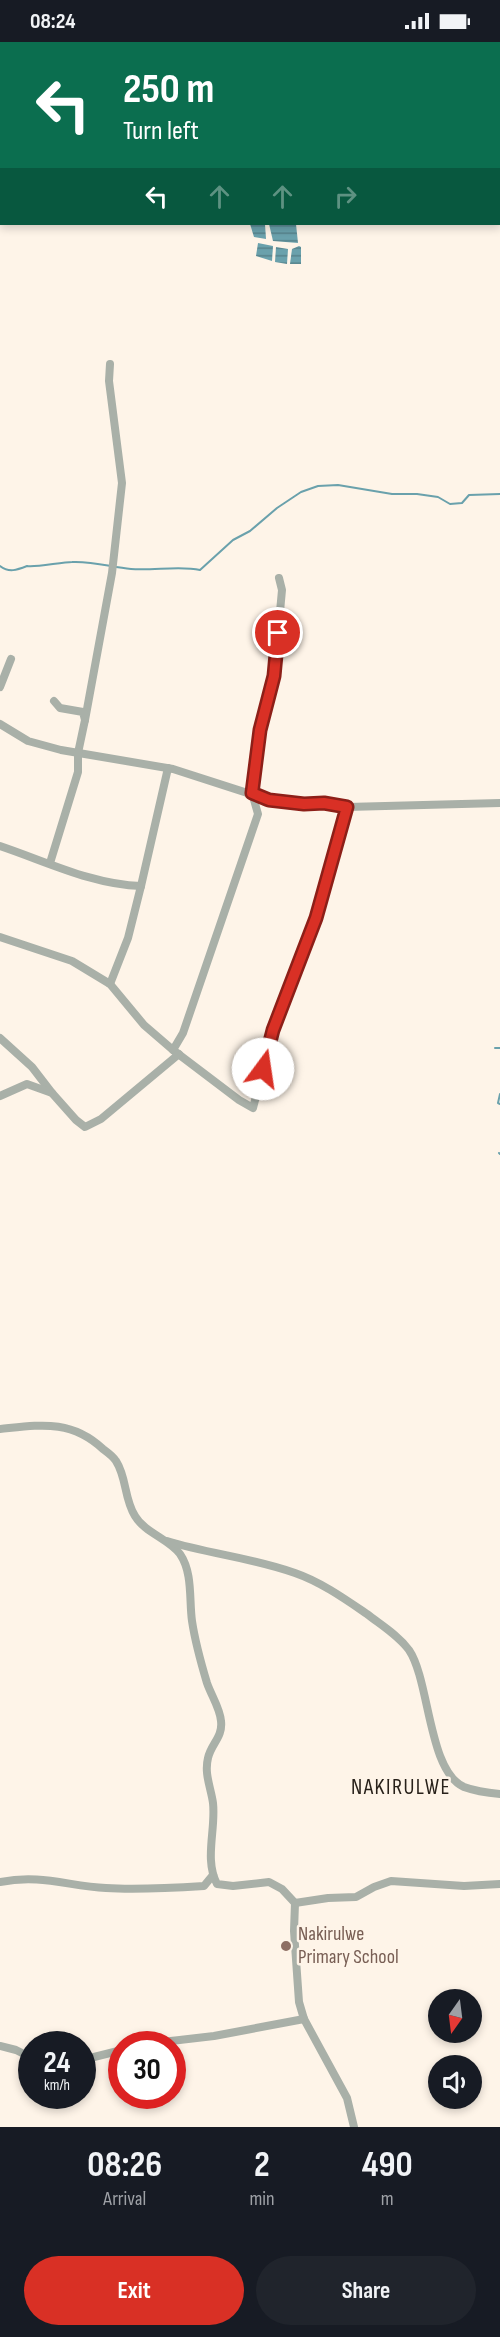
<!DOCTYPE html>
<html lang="en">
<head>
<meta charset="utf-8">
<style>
  body { margin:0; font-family:"Sofia Sans Condensed",sans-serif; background:#20242c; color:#f1f3f6; height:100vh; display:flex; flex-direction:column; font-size:22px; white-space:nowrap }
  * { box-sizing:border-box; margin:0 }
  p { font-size:20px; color:#9ea1a6 }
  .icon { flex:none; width:33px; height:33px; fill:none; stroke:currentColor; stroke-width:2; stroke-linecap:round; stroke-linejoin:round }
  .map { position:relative; height:2085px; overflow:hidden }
  .drawer { display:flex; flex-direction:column; background:#171b24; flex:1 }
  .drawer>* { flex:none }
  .top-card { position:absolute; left:0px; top:0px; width:501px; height:183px; box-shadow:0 3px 9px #0003; background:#0b6e4f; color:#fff; overflow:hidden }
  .needle { width:39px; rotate:194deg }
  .controls { position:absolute; left:428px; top:1947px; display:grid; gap:12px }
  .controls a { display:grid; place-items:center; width:54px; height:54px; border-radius:50%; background:#171b24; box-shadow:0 3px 9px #0003; font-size:30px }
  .speed { position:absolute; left:18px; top:1989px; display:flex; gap:12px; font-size:30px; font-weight:700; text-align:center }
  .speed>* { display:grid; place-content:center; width:78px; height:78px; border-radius:50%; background:#171b24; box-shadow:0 3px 9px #0003; line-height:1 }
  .speed small { font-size:15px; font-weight:400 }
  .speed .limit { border:9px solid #d22; background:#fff; color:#111 }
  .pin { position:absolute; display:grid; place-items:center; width:51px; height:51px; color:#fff; margin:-26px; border:3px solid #fff; border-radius:50%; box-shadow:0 2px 6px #0007 }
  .me { position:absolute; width:66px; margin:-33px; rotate:14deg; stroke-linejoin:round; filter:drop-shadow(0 0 4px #0008) }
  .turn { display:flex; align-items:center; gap:21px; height:126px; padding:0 24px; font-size:27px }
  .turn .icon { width:78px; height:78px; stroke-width:2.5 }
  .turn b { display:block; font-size:42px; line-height:51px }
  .lanes { display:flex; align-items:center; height:57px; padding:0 24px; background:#0003; justify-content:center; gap:30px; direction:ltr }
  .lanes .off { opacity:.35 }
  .eta { display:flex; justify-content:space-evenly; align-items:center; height:102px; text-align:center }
  .eta b { font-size:36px; font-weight:700; line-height:42px }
  .button { display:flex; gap:12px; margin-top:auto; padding:12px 24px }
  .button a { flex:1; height:69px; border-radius:36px; background:#d93025; color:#fff; font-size:24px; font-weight:700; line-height:69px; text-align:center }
  .button a+a { background:#20242c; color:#f1f3f6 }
  .status { display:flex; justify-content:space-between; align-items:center; height:42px; padding:0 30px; background:#171b24; direction:ltr }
  .status svg { height:16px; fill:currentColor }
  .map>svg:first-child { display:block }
  .wetland { fill:url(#wetland-marsh) }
  .water { fill:url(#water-rules) }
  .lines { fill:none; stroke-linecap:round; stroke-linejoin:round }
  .stream { stroke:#6aa1ac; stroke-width:2 }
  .river { stroke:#6aa1ac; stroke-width:14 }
  .street { stroke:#a9b0a8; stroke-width:8 }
  .route-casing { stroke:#8d1f18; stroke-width:15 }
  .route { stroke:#d93025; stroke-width:10 }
  .education-dot { fill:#8d6e63; stroke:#fef4e8; stroke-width:2 }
  .labels { text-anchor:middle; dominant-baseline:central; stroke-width:5; stroke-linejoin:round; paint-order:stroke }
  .education-label { font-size:20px; fill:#785e54; stroke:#fef4e8; text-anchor:start }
  .quarter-label { font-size:22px; letter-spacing:1.5px; fill:#28211a; stroke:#fef4e8 }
</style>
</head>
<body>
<div class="status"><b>08:24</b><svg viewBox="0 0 49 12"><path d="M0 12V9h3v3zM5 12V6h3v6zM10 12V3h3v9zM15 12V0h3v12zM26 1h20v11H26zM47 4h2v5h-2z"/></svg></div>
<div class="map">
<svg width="500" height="2085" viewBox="0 0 500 2085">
  <defs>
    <pattern id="wetland-marsh" width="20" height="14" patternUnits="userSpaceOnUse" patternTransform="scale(1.5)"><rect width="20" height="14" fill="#e1e8c7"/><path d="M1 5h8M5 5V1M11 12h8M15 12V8" fill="none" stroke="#c1c7aa"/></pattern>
    <pattern id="water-rules" width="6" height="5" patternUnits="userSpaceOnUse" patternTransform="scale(1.5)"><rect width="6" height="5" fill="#6aa1ac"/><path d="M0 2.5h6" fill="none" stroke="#57838b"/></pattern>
  </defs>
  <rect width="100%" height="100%" fill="#fef4e8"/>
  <!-- wetland -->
  <path class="wetland" d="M337 0H484L489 1 337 2Z"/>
  <!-- water -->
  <g class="water">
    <path d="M250 182H265L266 197 254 195Z"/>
    <path d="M269 182H296L298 201 273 199Z"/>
    <path d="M258 201 273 204 272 219 256 214Z"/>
    <path d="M299 204 301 205V222H290L292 207Z"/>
    <path d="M276 205 288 207 287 222 275 220Z"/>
  </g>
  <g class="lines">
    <!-- stream -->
    <g class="stream">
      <path d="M0 524C9 531 17 528 27 524 33 526 62 520 72 520 93 519 111 525 131 527 153 529 180 523 200 528L233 498 250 489 277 466 301 450 318 444 338 443 392 452H417L438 455 450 462 462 461 469 453 500 452"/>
      <path d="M495 1006H500"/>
      <path d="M500 1052 498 1061 500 1062"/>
      <path d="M499 1111 500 1112"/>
    </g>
    <!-- river -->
    <path class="river" d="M500 78V77"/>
    <!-- street -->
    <g class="street">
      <path d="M0 108H2"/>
      <path d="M279 536 282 548 274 634 260 688 252 751 258 772 183 991 173 1008 239 1058 253 1066 273 988 316 876 347 765"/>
      <path d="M0 645 11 617"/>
      <path d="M85 678 112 531 122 441 109 339 110 322"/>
      <path d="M0 682 28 699 61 708 173 727 269 758"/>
      <path d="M265 760 269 758C295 760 322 761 347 765L500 761"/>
      <path d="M0 804C45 819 93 843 141 844L128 896 110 942"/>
      <path d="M50 821 78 730V711L85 678 83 670 60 666 54 659"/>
      <path d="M141 844 168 726"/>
      <path d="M0 895 72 919 110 942 144 983 173 1008"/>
      <path d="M0 996 32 1025 52 1051"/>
      <path d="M0 1054 27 1042 52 1051 76 1078 85 1085 101 1077 179 1012"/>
      <path d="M0 1387C40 1383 71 1377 103 1407 107 1410 113 1414 116 1419 127 1436 124 1457 135 1474 145 1491 169 1497 180 1512 193 1531 189 1558 192 1579 195 1599 201 1621 207 1641 211 1653 220 1666 221 1679 223 1695 211 1702 208 1716 204 1732 211 1746 213 1761 216 1788 204 1817 217 1842L233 1844 269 1840 282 1847 295 1861 294 1889 299 1960 304 1977 347 2056 354 2085"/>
      <path d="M167 1499C209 1512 254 1516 295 1531 321 1540 345 1557 367 1572 381 1583 398 1593 409 1608 430 1639 428 1729 464 1745 475 1749 489 1751 500 1752"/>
      <path d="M0 1840C41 1832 68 1844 106 1846 139 1848 172 1846 204 1844L213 1833"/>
      <path d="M295 1861 328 1856 356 1855 374 1845 391 1839 464 1844 500 1842"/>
      <path d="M145 2002 214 1994 304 1977"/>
      <path d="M0 2004 16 2008 32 2016"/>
      <path d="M82 2018 122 2008"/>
    </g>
  </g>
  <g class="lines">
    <defs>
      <path id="route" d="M263 1027 273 988 316 876 347 765 324 761 304 762 269 758 252 751 260 688 274 634 278 591"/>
    </defs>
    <!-- route casing -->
    <use href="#route" class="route-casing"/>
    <!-- route -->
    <use href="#route" class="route"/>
  </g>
  <!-- markers -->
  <circle class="education-dot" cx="286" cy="1904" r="6"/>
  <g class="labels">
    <!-- education labels -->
    <g class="education-label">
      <text x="298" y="1892">Nakirulwe<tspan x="298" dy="23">Primary School</tspan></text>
    </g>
    <!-- quarter labels -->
    <g class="quarter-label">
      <text x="401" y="1745">NAKIRULWE</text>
    </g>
  </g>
</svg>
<div class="controls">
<a><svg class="needle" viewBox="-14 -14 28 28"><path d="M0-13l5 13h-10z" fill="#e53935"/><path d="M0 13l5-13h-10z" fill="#9ea1a6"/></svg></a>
<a><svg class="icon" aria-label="sound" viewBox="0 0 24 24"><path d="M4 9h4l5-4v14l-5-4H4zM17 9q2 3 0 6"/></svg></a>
</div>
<div class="speed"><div>24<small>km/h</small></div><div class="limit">30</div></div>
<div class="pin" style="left:278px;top:591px;background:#d93025"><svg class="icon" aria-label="arrive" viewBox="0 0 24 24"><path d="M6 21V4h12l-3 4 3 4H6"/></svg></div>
<svg class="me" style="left:263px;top:1027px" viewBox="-20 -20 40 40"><circle r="19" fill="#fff"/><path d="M0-13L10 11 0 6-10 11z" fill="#d93025"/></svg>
<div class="top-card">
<div class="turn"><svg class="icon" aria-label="left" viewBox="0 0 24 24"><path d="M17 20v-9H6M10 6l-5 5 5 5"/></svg><div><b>250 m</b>Turn left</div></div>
<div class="lanes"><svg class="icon" aria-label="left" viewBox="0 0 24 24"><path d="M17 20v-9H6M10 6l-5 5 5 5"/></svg><svg class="icon off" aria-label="ahead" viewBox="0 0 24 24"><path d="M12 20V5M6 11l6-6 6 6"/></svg><svg class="icon off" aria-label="ahead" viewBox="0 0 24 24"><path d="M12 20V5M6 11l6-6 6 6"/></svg><svg class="icon off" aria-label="right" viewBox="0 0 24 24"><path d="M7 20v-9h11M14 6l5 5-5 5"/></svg></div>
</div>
</div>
<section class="drawer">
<div class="eta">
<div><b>08:26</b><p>Arrival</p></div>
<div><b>2</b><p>min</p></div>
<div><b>490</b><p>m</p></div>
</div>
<div class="button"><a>Exit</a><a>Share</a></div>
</section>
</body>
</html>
